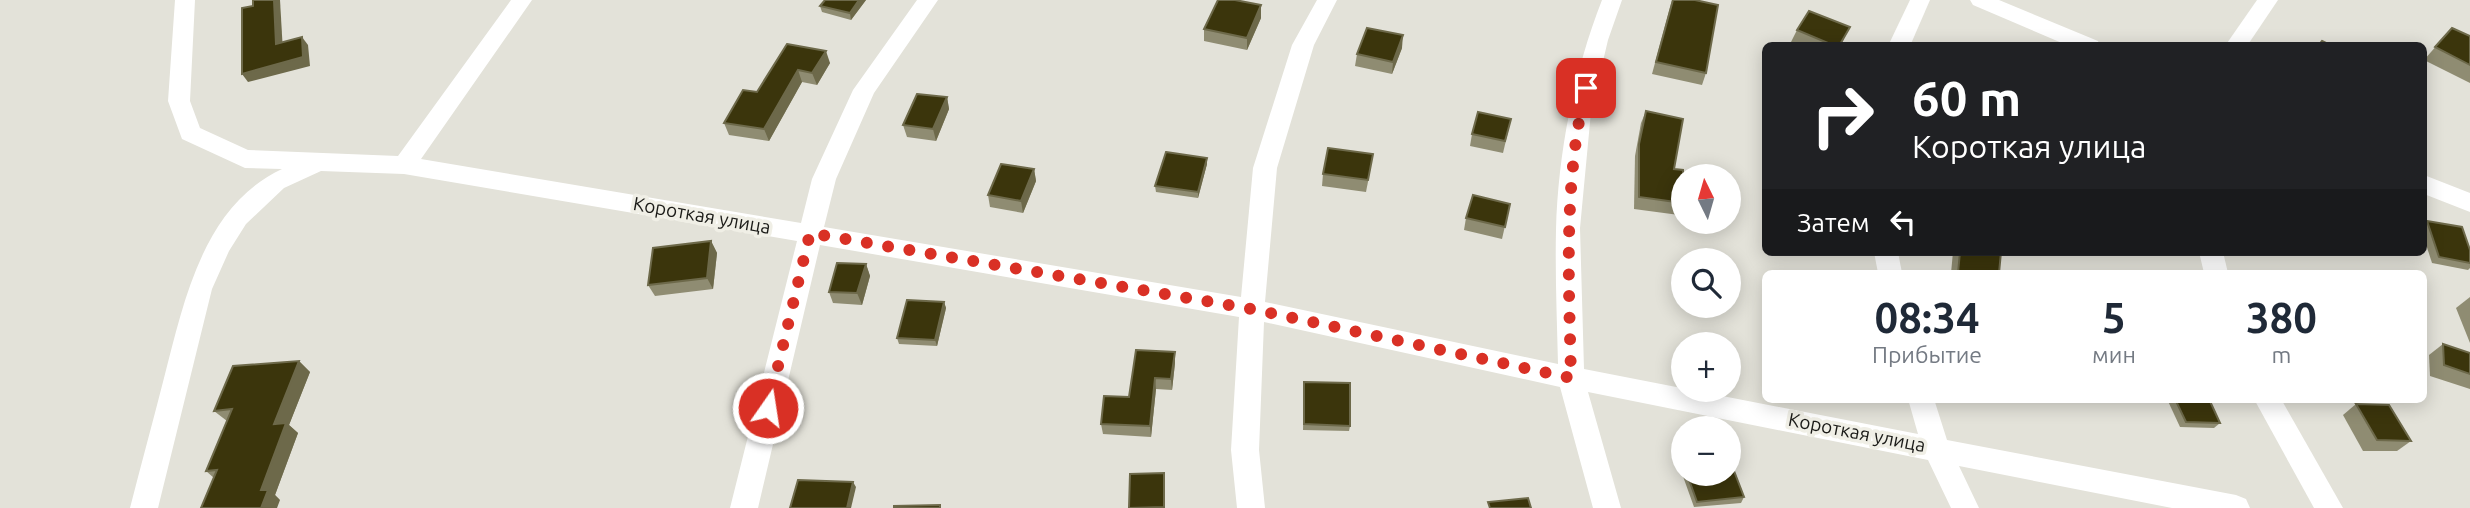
<!DOCTYPE html>
<html lang="ru">
<head>
<meta charset="utf-8">
<style>
  body { margin:0; font-family:Ubuntu,sans-serif; background:#f6f6f7; color:#1f2937; height:100vh; display:flex; flex-direction:column; font-size:26px; white-space:nowrap }
  * { box-sizing:border-box; margin:0 }
  p { font-size:23px; color:#747a83 }
  .icon { flex:none; width:38px; height:38px; fill:none; stroke:currentColor; stroke-width:2; stroke-linecap:round; stroke-linejoin:round }
  .map { position:relative; flex:1; overflow:hidden }
  .details { position:absolute; left:1762px; top:270px; width:665px; height:133px; display:flex; flex-direction:column; background:#fff; border-radius:10px; box-shadow:0 4px 18px #0003 }
  .details>* { flex:none }
  .guide { position:absolute; left:1762px; top:42px; width:665px; height:214px; border-radius:10px; box-shadow:0 4px 18px #0003; background:#202124; color:#fff; overflow:hidden }
  .needle { width:46px; rotate:355deg }
  .buttons { position:absolute; left:1671px; top:164px; display:grid; gap:14px }
  .buttons a { display:grid; place-items:center; width:70px; height:70px; border-radius:50%; background:#fff; box-shadow:0 4px 18px #0003; font-size:35px }
  .pin { position:absolute; display:grid; place-items:center; width:60px; height:60px; color:#fff; margin:-30px; border-radius:14px; box-shadow:0 4px 10px #0006 }
  .me { position:absolute; width:77px; margin:-38px; rotate:13deg; stroke-linejoin:round; filter:drop-shadow(0 0 5px #0008) }
  .turn { display:flex; align-items:center; gap:24px; height:147px; padding:0 35px; font-size:32px }
  .turn .icon { width:91px; height:91px; stroke-width:2.5 }
  .turn b { display:block; font-size:49px; line-height:60px }
  .then { display:flex; align-items:center; height:66px; padding:0 35px; background:#0003; gap:14px; font-size:26px }
  .eta { display:flex; justify-content:space-evenly; align-items:center; height:119px; text-align:center }
  .eta b { font-size:42px; font-weight:600; line-height:49px }
  .map>svg:first-child { display:block }
  .lines { fill:none; stroke-linecap:round; stroke-linejoin:round }
  .minor { fill:#fff; fill-rule:evenodd }
  .wall { fill:#8f8c72 }
  .shaded-wall { fill:#6d694a }
  .building { fill:#3b350c; stroke:#6d694a; stroke-width:2 }
  .route { stroke:#d93025; stroke-width:12; stroke-dasharray:0 21.6 }
  .labels { text-anchor:middle; dominant-baseline:central; stroke-width:7; stroke-linejoin:round; paint-order:stroke }
  .street-label { font-size:19px; fill:#1b1b18; stroke:#f0efe6 }
</style>
</head>
<body>
<div class="map">
<svg width="2470" height="508" viewBox="0 0 2470 508">
  <rect width="100%" height="100%" fill="#e3e2d9"/>
  <g class="lines">
    <!-- minor -->
    <g class="minor">
      <path d="M175 0H195L190 101 200 128 248 150 398 156 511 0H532L421 159 801 223 812 179 853 90 917 0H938L874 93 836 179 824 227 1241 297 1253 168 1292 45 1317 0H1337L1314 45 1277 168 1265 302 1558 364C1557 320 1555 275 1556 230 1558 154 1574 71 1602 0H1622L1608 40 1591 112 1580 228 1584 369 1918 434 1908 399H1934L1947 440 2236 495 2246 499 2250 508H2172L1959 466 1979 508H1951L1928 460 1588 392 1621 508H1593L1560 387 1264 322 1259 450 1265 508H1237L1231 450 1239 317 820 245 758 508H730L797 241 404 174 321 171 284 188 246 224 229 251 212 289 158 508H130C141 465 153 421 164 378 184 301 203 206 282 169L245 168 182 139 168 101Z"/>
      <path d="M1910 0H1930L1910 46H1888Z"/>
      <path d="M1970 0H1999L2098 41 2100 46H2069L1973 5Z"/>
      <path d="M2257 0H2278L2247 46H2225Z"/>
      <path d="M2424 175 2470 193V212L2424 194Z"/>
      <path d="M1874 252H1898L1902 273H1878Z"/>
      <path d="M2199 252H2223L2228 273H2204Z"/>
      <path d="M2254 399H2281L2343 508H2314Z"/>
    </g>
  </g>
  <!-- wall -->
  <g class="wall">
    <path d="M825 0H866L851 20 822 12 820 6Z"/>
    <path d="M1672 0 1706 73 1702 85 1652 74Z"/>
    <path d="M1261 5V18L1247 50 1204 41V29Z"/>
    <path d="M2452 28 2470 36V83L2424 60Z"/>
    <path d="M1797 30 1844 39 1840 46H1799L1791 42Z"/>
    <path d="M787 44 830 63 817 85 802 82 769 141 729 135 724 123 757 92Z"/>
    <path d="M1402 48 1392 74 1355 66 1357 54Z"/>
    <path d="M947 97 949 109 936 141 907 137 903 125Z"/>
    <path d="M1766 98V112H1763Z"/>
    <path d="M1646 111 1674 169 1683 203 1679 215 1634 209 1635 156 1641 123Z"/>
    <path d="M1511 119 1503 153 1470 146 1472 134Z"/>
    <path d="M1207 164 1198 198 1156 192 1155 186Z"/>
    <path d="M1371 166 1366 192 1322 186 1323 174Z"/>
    <path d="M1034 169 1036 181 1023 213 990 207 988 195Z"/>
    <path d="M1510 204 1502 239 1464 230 1466 218Z"/>
    <path d="M2427 221 2470 250V268L2468 270 2432 263 2424 238V224Z"/>
    <path d="M711 241 717 253 713 289 655 296 648 285Z"/>
    <path d="M1953 252H2001L1999 273H1951Z"/>
    <path d="M866 264 870 276 862 305 833 303 829 292Z"/>
    <path d="M2470 297V343L2456 308Z"/>
    <path d="M944 302 946 308 937 346 899 344 897 338Z"/>
    <path d="M2443 344 2470 353V389L2430 376 2429 355Z"/>
    <path d="M1175 352V363L1172 390 1156 389 1151 437 1103 434 1101 424Z"/>
    <path d="M299 361 310 372 289 425 298 433 275 495 280 500 214 478 206 471 227 421 214 411Z"/>
    <path d="M1304 382 1350 426 1349 431 1303 430Z"/>
    <path d="M2167 399H2209L2220 423 2214 428 2180 427Z"/>
    <path d="M2356 404 2411 441 2397 451H2363L2343 415Z"/>
    <path d="M1684 462V474H1729L1744 497 1741 503 1694 507 1680 468Z"/>
  </g>
  <!-- shaded-wall -->
  <g class="shaded-wall">
    <path d="M274 0H280L283 52 276 44Z"/>
    <path d="M859 0H866L851 20 850 13Z"/>
    <path d="M1261 5V18L1247 50V38Z"/>
    <path d="M1403 35 1402 48 1392 74 1393 62Z"/>
    <path d="M302 37 308 45 310 66 248 82 242 74Z"/>
    <path d="M826 51 830 63 817 85 812 73Z"/>
    <path d="M798 70 802 82 769 141 764 129Z"/>
    <path d="M947 97 949 109 936 141 933 129Z"/>
    <path d="M1207 158V164L1198 198V192Z"/>
    <path d="M1034 169 1036 181 1023 213 1021 201Z"/>
    <path d="M711 241 717 253 713 289 707 278Z"/>
    <path d="M866 264 870 276 862 305 857 293Z"/>
    <path d="M944 302 946 308 937 346 935 340Z"/>
    <path d="M1175 352V363L1172 390 1171 379Z"/>
    <path d="M299 361 310 372 289 425 298 433 275 495 280 500 277 508H261V490L274 424Z"/>
    <path d="M1155 378 1156 389 1151 437 1150 426Z"/>
    <path d="M853 482 856 487 851 508H847Z"/>
  </g>
  <!-- building -->
  <g class="building">
    <path d="M253 0H274L276 44 302 37 303 57 242 74V8L253 6Z"/>
    <path d="M825 0H859L850 13 820 6Z"/>
    <path d="M1218 0H1235L1261 5 1247 38 1204 29Z"/>
    <path d="M1673 0H1695L1718 5 1706 73 1656 62Z"/>
    <path d="M1809 11 1850 27 1839 46H1835L1797 30Z"/>
    <path d="M1367 28 1403 35 1393 62 1357 54Z"/>
    <path d="M2452 28 2470 36V65L2435 47Z"/>
    <path d="M2322 41 2332 46H2318Z"/>
    <path d="M787 44 826 51 812 73 798 70 764 129 724 123 743 90 757 92Z"/>
    <path d="M917 94 947 97 933 129 903 125Z"/>
    <path d="M1646 111 1683 119 1674 169 1683 170V203L1639 197V144Z"/>
    <path d="M1478 112 1511 119 1505 141 1472 134Z"/>
    <path d="M1328 148 1373 154 1368 180 1323 174Z"/>
    <path d="M1166 152 1207 158 1198 192 1155 186Z"/>
    <path d="M1001 164 1034 169 1021 201 988 195Z"/>
    <path d="M1473 195 1510 204 1505 227 1466 218Z"/>
    <path d="M2427 221 2462 227 2470 250V263L2439 257Z"/>
    <path d="M711 241 707 278 648 285 653 248Z"/>
    <path d="M1960 252H2001L1999 273H1958Z"/>
    <path d="M837 263 866 264 857 293 829 292Z"/>
    <path d="M907 300 944 302 935 340 897 338Z"/>
    <path d="M2443 344 2470 353V374L2444 365Z"/>
    <path d="M1136 350 1175 352 1171 379 1155 378 1150 426 1101 424 1104 396 1129 397Z"/>
    <path d="M299 361 274 424 286 423 261 490H268L261 508H201L217 470 206 471 232 409 214 411 233 366Z"/>
    <path d="M1304 382 1350 383V426L1304 424Z"/>
    <path d="M2175 399H2209L2220 423 2186 422Z"/>
    <path d="M2356 404 2389 405 2411 441 2377 440Z"/>
    <path d="M1729 458 1744 497 1697 502 1687 474H1729Z"/>
    <path d="M1164 473V507L1129 508 1130 474Z"/>
    <path d="M798 480 853 482 847 508H790Z"/>
    <path d="M1528 498 1531 508H1490L1488 502Z"/>
    <path d="M940 505V508H894V506Z"/>
  </g>
  <g class="lines">
    <!-- route -->
    <path class="route" d="M768 408 810 233 1252 309 1571 378C1569 281 1563 182 1586 88"/>
  </g>
  <g class="labels">
    <!-- street labels -->
    <g class="street-label">
      <text transform="translate(702 215) rotate(10)">Короткая улица</text>
      <text transform="translate(1857 432) rotate(11)">Короткая улица</text>
    </g>
  </g>
</svg>
<div class="buttons">
<a><svg class="needle" viewBox="-14 -14 28 28"><path d="M0-13l5 13h-10z" fill="#e53935"/><path d="M0 13l5-13h-10z" fill="#747a83"/></svg></a>
<a><svg class="icon" aria-label="search" viewBox="0 0 24 24"><circle cx="10" cy="10" r="6"/><path d="M15 15l6 6"/></svg></a>
<a>+</a>
<a>−</a>
</div>
<div class="pin" style="left:1586px;top:88px;background:#d93025"><svg class="icon" aria-label="arrive" viewBox="0 0 24 24"><path d="M6 21V4h12l-3 4 3 4H6"/></svg></div>
<svg class="me" style="left:768px;top:408px" viewBox="-20 -20 40 40"><circle r="17" fill="#d93025" stroke="#fff" stroke-width="3"/><path d="M0-11L8 9 0 5-8 9z" fill="#fff"/></svg>
<div class="guide">
<div class="turn"><svg class="icon" aria-label="right" viewBox="0 0 24 24"><path d="M7 20v-9h11M14 6l5 5-5 5"/></svg><div><b>60 m</b>Короткая улица</div></div>
<div class="then">Затем<svg class="icon" aria-label="left" viewBox="0 0 24 24"><path d="M17 20v-9H6M10 6l-5 5 5 5"/></svg></div>
</div>
<section class="details">
<div class="eta">
<div><b>08:34</b><p>Прибытие</p></div>
<div><b>5</b><p>мин</p></div>
<div><b>380</b><p>m</p></div>
</div>
</section>
</div>
</body>
</html>
